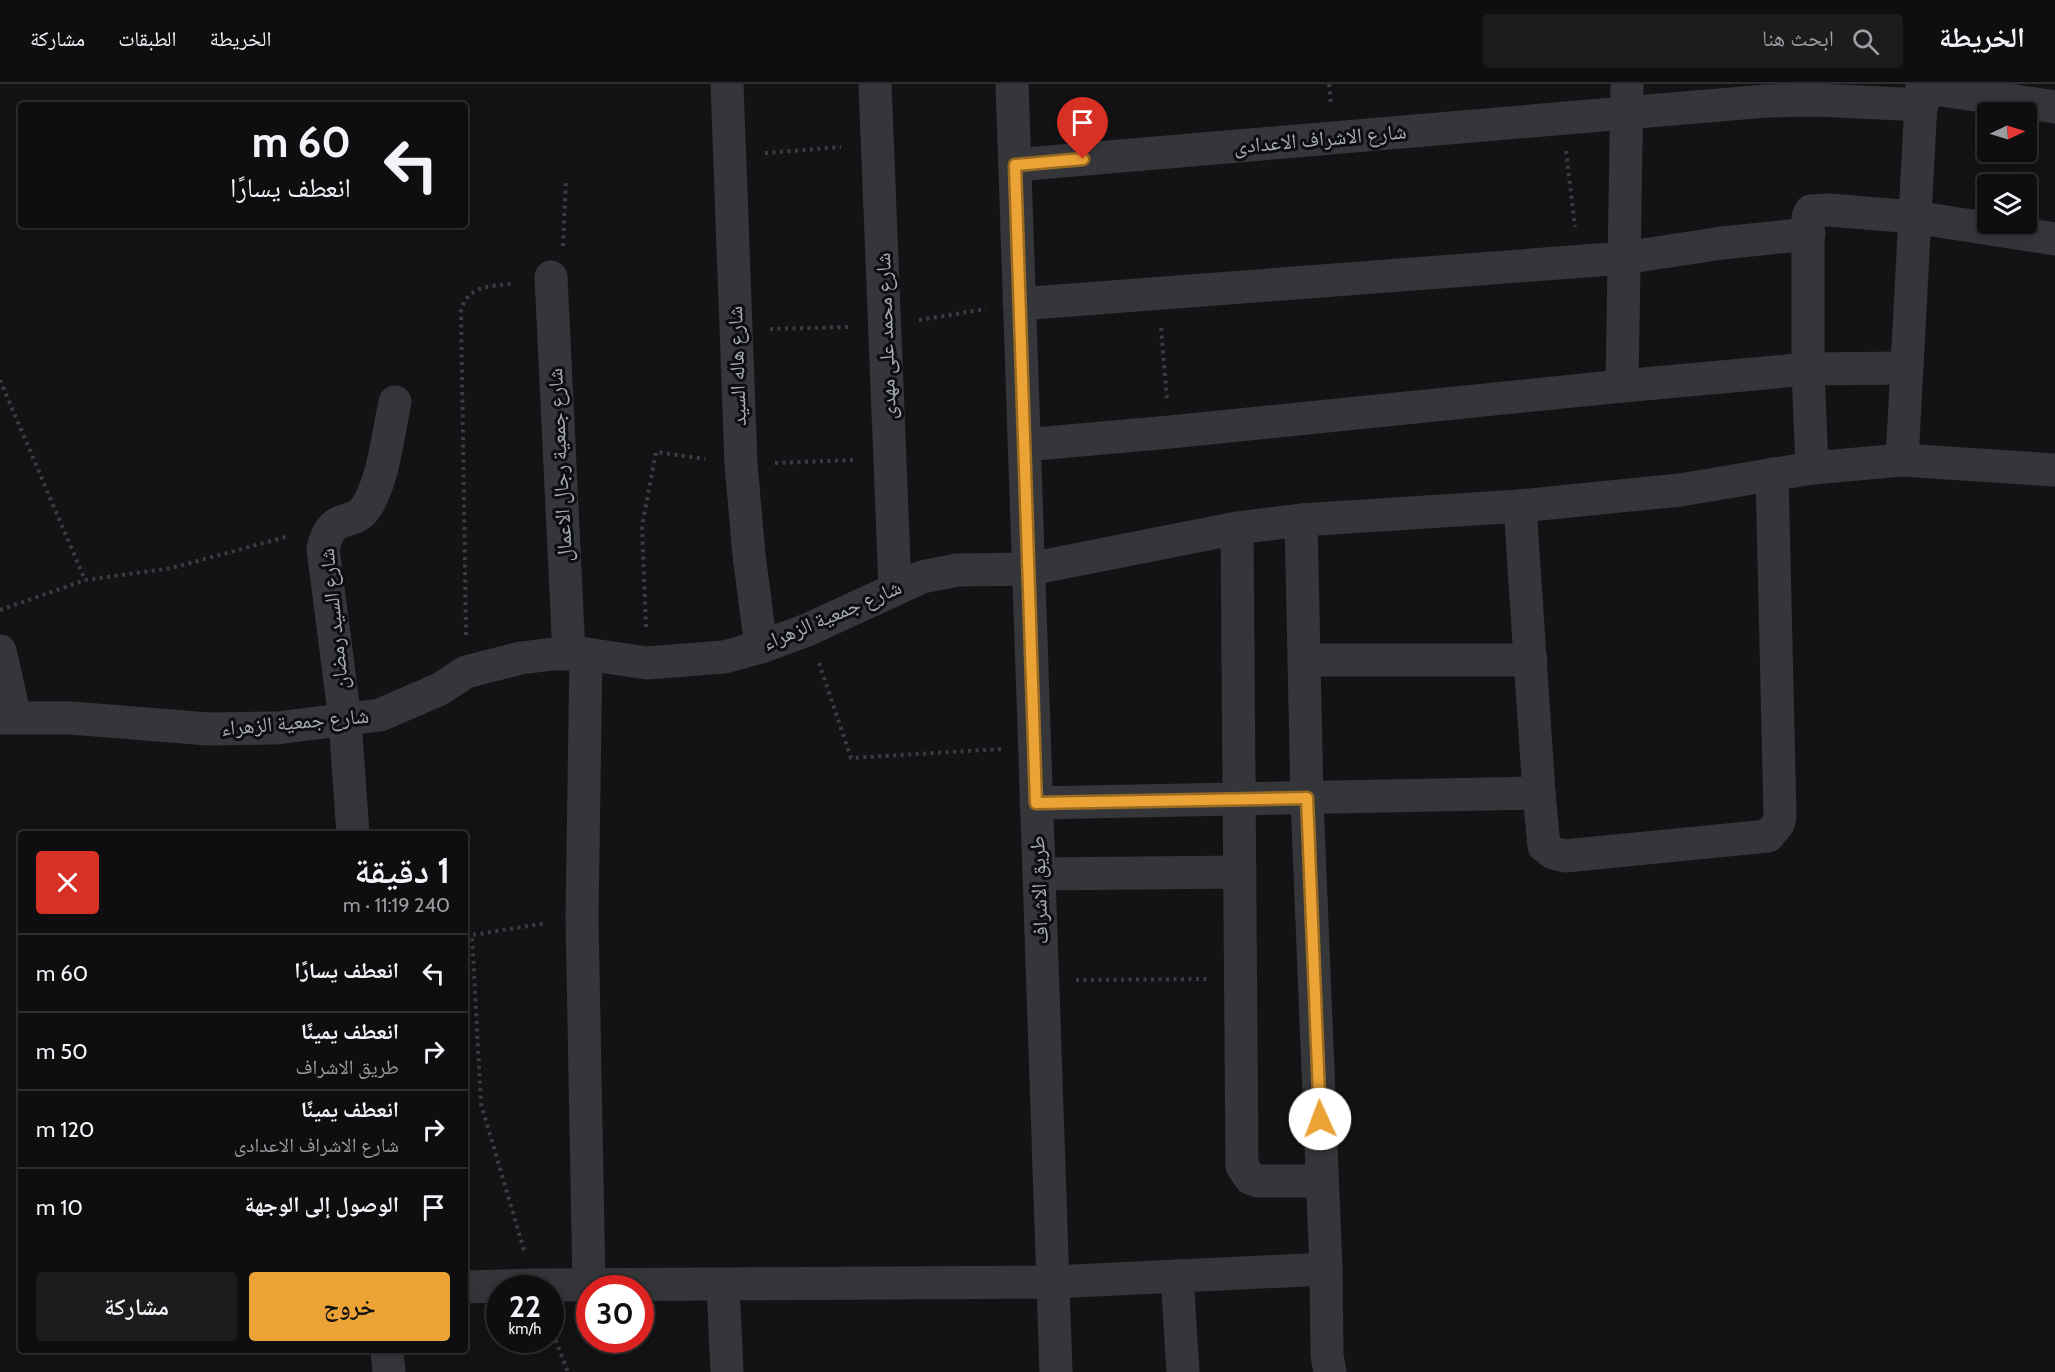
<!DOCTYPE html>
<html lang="ar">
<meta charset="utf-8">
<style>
body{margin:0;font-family:Cabin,"Noto Naskh Arabic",sans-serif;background:#1c1c1e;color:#f1f3f6;direction:rtl;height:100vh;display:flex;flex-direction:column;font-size:22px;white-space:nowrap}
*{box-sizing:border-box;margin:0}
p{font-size:20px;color:#9b9c9f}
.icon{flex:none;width:33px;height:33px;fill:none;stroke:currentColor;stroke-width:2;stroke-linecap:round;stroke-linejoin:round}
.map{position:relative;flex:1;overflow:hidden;direction:ltr}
.details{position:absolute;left:18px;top:747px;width:450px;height:522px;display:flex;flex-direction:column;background:#0e0e10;border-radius:6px;box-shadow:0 3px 15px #0003,0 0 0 2px #2e2e30;direction:rtl}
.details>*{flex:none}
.banner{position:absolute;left:18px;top:18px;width:450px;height:126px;border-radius:6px;box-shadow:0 3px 15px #0003,0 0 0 2px #2e2e30;direction:rtl;background:#0e0e10;color:#f1f3f6;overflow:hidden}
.needle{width:39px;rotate:86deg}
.fabs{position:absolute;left:1977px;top:18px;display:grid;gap:12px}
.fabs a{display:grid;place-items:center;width:60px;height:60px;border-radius:6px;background:#0e0e10;box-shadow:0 3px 15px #0003,0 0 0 2px #2e2e30;font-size:30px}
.speed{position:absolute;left:486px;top:1191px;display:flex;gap:12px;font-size:30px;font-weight:700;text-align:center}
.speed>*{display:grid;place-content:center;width:78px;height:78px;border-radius:50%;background:#0e0e10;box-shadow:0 3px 15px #0003,0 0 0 2px #2e2e30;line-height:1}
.speed small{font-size:15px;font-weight:400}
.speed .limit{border:9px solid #d22;background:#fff;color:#111}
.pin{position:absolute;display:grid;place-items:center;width:51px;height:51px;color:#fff;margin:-62px -26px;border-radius:50% 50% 50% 0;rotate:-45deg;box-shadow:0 0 6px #0007}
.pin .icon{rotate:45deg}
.me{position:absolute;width:66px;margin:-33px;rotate:358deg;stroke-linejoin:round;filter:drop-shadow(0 0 4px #0008)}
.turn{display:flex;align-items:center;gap:21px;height:126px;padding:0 18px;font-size:27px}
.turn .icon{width:78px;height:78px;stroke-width:2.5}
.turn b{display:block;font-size:42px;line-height:51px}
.round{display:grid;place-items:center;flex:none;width:63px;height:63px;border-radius:6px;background:#1c1c1e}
.summary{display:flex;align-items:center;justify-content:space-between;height:102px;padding:0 18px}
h1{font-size:36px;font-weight:600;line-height:45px}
.cta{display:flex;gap:12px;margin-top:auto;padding:12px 18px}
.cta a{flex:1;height:69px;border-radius:6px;background:#eca335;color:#111;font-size:24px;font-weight:600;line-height:69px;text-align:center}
.cta a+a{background:#1c1c1e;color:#f1f3f6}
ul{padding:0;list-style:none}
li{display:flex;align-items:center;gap:18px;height:78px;padding:0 18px;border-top:2px solid #2e2e30}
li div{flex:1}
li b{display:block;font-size:22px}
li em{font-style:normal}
header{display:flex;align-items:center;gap:36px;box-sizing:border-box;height:84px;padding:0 30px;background:#0e0e10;border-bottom:2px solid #2e2e30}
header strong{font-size:28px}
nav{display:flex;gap:33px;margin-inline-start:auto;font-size:21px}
.search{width:420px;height:54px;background:#1c1c1e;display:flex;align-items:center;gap:15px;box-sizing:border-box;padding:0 21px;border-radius:6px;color:#9b9c9f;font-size:22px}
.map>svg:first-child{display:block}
</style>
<header>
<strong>الخريطة</strong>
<div class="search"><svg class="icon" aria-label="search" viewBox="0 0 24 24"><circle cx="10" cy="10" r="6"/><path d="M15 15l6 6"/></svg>ابحث هنا</div>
<nav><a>الخريطة</a><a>الطبقات</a><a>مشاركة</a></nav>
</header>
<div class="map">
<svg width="2055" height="1288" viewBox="0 0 2055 1288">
<rect width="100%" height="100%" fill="#131315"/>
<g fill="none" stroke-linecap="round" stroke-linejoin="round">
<g stroke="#3a3d41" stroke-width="4" stroke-dasharray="3 4.5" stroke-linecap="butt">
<path d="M1329,0l2,20"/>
<path d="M1566,67l9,76"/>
<path d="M765,69l76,-6"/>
<path d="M563,162l3,-67"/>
<path d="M919,236l67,-11"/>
<path d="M1161,244l6,71"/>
<path d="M770,245l79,-2"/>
<path d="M0,296l85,200"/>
<path d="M775,379l79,-3"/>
<path d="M0,526l85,-30 87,-12 117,-32"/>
<path d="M646,543l-4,-101 14,-74 49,7"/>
<path d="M466,551l-5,-325c8,-26 31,-23 54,-27"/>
<path d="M819,579l32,95 150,-9"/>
<path d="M1076,896l131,-1"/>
<path d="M524,1166l-43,-146 -9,-169 75,-12"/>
<path d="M550,1242l18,46"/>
</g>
<g stroke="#34363a" stroke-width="33">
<path d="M727,0l14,380 8,91 12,92"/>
<path d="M875,0l20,504"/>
<path d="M1012,0l44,1288"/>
<path d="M1922,3l133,20"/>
<path d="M1015,81l751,-64 51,-1 105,5"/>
<path d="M551,193l18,377"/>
<path d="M1019,220l605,-46 98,-15 87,-9"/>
<path d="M1622,302l5,-302"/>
<path d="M1024,361l146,-13 452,-46 186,-17 98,-1"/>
<path d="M1902,376l20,-376"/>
<path d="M1812,384l-4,-99v-152l3,-6 18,-1 85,7 141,22"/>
<path d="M1520,422l19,287 5,53 9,7 12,3 203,-20 10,-12 2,-8 -8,-342"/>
<path d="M1301,436l6,278 19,471 1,86 3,17"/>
<path d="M1237,444l5,638 8,12 8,3h64"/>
<path d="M0,567l15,66"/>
<path d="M586,570l-4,263 7,368"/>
<path d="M1305,576h226"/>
<path d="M0,634h71l137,11 69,-1 103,-13 60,-26 26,-17 55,-14 32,-4h33l61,9 77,-6 37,-10 46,-17 115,-53 35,-7 73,-1 207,-41 64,-8 219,-14 160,-16 132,-22 90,-8 153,10"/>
<path d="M1036,719l503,-10"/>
<path d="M353,750l-8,-114 -22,-171c9,-41 29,-19 44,-43 17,-28 21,-72 28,-104"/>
<path d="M1039,790l201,-2"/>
<path d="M1177,1192l6,96"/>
<path d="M723,1201l4,87"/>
<path d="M465,1203l70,-2 518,-3 273,-13"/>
<path d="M387,1266l2,22"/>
</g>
</g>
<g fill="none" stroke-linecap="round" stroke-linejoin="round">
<defs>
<path id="route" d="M1083,75l-68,6 21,638 271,-5 13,321"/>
</defs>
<use href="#route" stroke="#996a22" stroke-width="15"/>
<use href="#route" stroke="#eca335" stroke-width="10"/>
</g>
<g text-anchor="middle" stroke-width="6" stroke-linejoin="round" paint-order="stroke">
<g font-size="21" fill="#a5abb5" stroke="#0e0e10">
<text transform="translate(1320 55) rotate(-5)" y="7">شارع الاشراف الاعدادى</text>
<text transform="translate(886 252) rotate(-92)" y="7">شارع محمد على مهدى</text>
<text transform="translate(737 282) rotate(-92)" y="7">شارع هاله السيد</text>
<text transform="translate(560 381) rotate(-93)" y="7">شارع جمعية رجال الاعمال</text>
<text transform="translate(832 531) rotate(-23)" y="7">شارع جمعية الزهراء</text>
<text transform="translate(334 535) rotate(-96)" y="7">شارع السيد رمضان</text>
<text transform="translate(295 638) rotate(-5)" y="7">شارع جمعية الزهراء</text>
<text transform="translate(1039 806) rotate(-92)" y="7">طريق الاشراف</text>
</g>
</g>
</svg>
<div class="fabs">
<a><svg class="needle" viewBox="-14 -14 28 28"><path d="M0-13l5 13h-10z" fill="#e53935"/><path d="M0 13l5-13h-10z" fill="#9b9c9f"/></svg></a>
<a><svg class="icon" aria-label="layers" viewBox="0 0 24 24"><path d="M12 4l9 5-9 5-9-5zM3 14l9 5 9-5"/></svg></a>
</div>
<div class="speed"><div>22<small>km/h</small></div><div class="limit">30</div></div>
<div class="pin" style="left:1083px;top:75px;background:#d93025"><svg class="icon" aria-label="arrive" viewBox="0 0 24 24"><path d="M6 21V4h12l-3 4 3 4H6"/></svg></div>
<svg class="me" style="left:1320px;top:1035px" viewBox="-20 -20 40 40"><circle r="19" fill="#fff"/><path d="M0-13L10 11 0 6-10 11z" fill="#eca335"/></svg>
<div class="banner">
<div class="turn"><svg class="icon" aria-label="left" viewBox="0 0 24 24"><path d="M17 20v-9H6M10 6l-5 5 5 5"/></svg><div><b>60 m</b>انعطف يسارًا</div></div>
</div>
<section class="details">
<div class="summary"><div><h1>1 دقيقة</h1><p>240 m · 11:19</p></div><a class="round" style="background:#d93025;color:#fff"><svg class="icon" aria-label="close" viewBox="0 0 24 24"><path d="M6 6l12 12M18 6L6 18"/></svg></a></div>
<ul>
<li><svg class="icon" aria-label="left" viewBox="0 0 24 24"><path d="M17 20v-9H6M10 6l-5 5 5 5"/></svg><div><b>انعطف يسارًا</b></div><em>60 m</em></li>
<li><svg class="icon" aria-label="right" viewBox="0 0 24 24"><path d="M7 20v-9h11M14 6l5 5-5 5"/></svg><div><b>انعطف يمينًا</b><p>طريق الاشراف</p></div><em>50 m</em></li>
<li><svg class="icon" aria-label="right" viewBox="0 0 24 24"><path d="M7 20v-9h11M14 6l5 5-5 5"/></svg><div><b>انعطف يمينًا</b><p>شارع الاشراف الاعدادى</p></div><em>120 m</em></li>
<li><svg class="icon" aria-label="arrive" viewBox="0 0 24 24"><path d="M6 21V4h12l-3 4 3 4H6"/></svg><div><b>الوصول إلى الوجهة</b></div><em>10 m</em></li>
</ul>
<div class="cta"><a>خروج</a><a>مشاركة</a></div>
</section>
</div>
